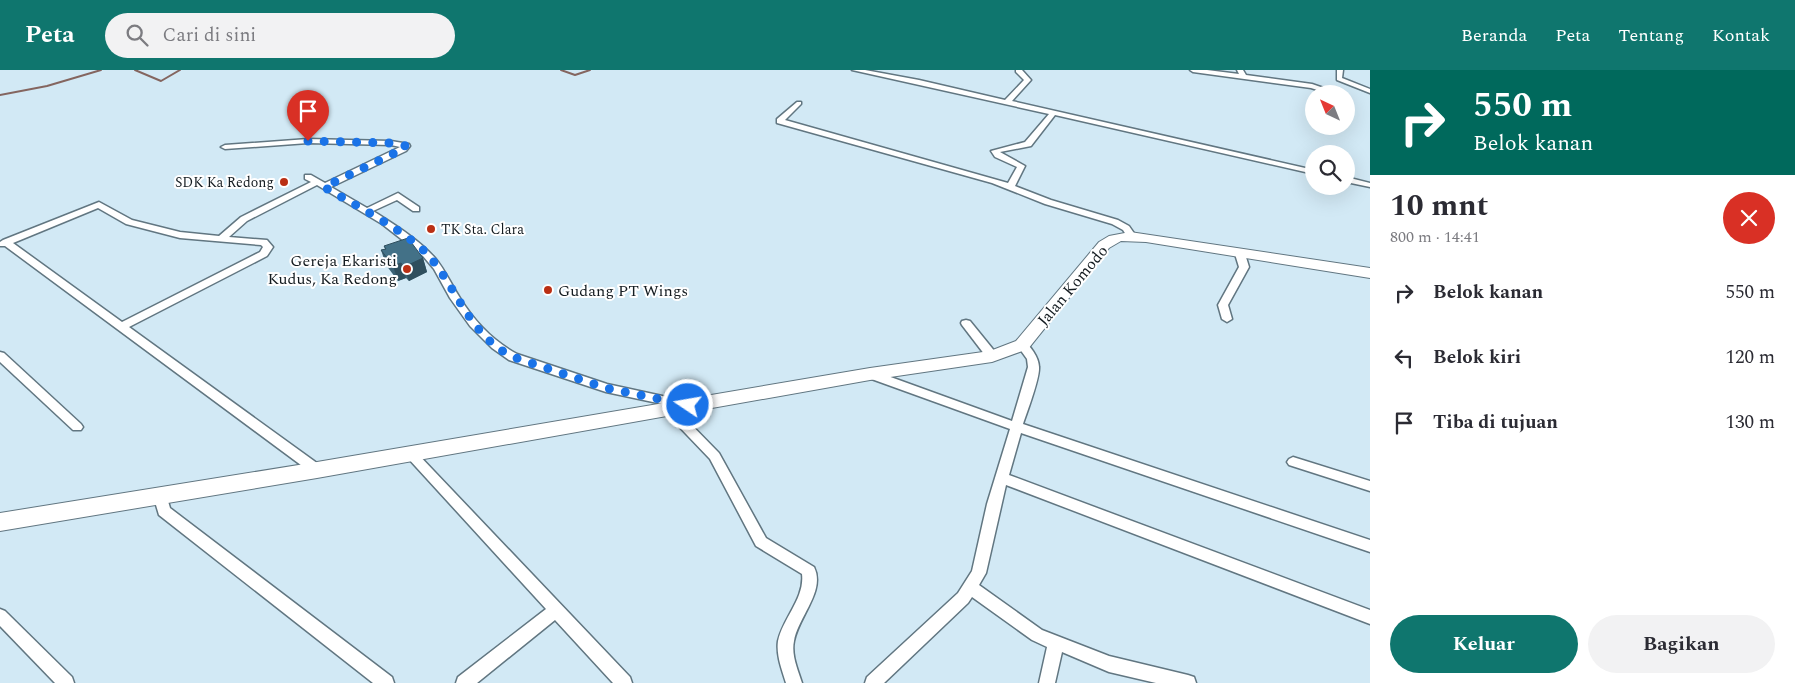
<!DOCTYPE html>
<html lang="id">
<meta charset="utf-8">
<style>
body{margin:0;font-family:Spectral,serif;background:#f2f2f3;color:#2b2b33;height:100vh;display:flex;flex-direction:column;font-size:19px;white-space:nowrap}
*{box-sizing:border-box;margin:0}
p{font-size:16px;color:#7c7c81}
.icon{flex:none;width:28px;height:28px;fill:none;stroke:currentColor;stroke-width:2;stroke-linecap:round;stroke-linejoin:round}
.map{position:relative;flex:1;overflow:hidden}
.side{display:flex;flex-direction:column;background:#fff;width:425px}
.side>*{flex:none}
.top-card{background:#00695c;color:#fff;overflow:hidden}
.needle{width:32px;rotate:317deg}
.fabs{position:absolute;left:1305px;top:15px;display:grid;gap:10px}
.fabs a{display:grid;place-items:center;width:50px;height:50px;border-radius:50%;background:#fff;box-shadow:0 5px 20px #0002;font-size:25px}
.pin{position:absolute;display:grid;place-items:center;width:42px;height:42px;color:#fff;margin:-51px -21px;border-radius:50% 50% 50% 0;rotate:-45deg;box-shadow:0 0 5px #0007}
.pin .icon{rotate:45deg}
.me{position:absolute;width:55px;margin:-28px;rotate:282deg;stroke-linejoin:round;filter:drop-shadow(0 0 4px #0008)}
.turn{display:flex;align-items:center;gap:18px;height:105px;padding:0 20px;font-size:22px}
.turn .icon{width:65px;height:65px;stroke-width:2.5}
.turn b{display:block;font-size:35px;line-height:42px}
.round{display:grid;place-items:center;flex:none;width:52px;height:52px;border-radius:26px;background:#f2f2f3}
.head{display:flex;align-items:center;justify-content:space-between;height:85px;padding:0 20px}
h1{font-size:30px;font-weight:700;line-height:38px}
.action{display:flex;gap:10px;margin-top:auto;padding:10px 20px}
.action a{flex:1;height:58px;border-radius:30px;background:#0f766e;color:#fff;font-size:20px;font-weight:700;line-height:58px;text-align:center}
.action a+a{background:#f2f2f3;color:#2b2b33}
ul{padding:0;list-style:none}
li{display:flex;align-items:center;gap:15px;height:65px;padding:0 20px}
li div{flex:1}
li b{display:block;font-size:19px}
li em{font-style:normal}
header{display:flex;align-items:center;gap:30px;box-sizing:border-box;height:70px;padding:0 25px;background:#0f766e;color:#fff}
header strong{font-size:24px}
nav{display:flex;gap:28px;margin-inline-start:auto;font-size:18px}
.search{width:350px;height:45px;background:#f2f2f3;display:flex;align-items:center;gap:12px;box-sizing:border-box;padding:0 18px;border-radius:28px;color:#7c7c81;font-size:19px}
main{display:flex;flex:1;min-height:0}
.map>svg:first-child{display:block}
</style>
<header>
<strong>Peta</strong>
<div class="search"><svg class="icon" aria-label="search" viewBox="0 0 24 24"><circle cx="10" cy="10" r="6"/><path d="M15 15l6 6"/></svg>Cari di sini</div>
<nav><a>Beranda</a><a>Peta</a><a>Tentang</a><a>Kontak</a></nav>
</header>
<main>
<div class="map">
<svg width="1370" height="613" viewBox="0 0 1370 613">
<rect width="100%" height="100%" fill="#d2e9f5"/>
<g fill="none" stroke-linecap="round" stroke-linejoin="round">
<g stroke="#84655f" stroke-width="2">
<path d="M135,0l26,11 19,-11"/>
<path d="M561,0l14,5 15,-5"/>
<path d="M0,25l47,-9 54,-16"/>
</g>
<defs>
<g id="minor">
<path d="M852,0h13l54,10 86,20 19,-20 -8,-8v-2h6l9,10 -19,21 302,69v4l-259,-59 -24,31 -31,6 25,14 -10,20 36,14 67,20 11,6 7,10 -5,3 -3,-1 -5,-8 -11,-6 -67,-20 -53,-21 -215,-60v-4l20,-17h4v2l-16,16 223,63 9,-16 -22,-10 -4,-6 34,-9 24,-28z"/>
<path d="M1190,0h17l32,4 -2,-4h6l3,5 66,9 29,10h-11l-19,-6 -118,-16z"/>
<path d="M1337,0h6l-1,8 28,11v4l-33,-13z"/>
<path d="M308,69l83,2 18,3 1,2 -4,5 -75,36 36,21 31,-15 21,14v4h-6l-16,-11 -24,11c22,14 45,28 62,47 10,12 16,26 25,40 14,23 33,43 57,56l90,30 83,18 2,3 -2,3 -4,1 -12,-2 45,46 47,85 48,29c12,24 -16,50 -20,74 -3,14 4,29 8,42h-16c-4,-13 -10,-28 -8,-42 5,-23 27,-43 24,-67l-46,-28 -46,-87 -45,-47 -2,-3 4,-4 -61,-13 -97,-32 -17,-12 -22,-22 -20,-28 -16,-29 -11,-13 -41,-32 -65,-39 -70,36 -18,16 38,3 6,7 -6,9 -138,71 192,139 2,4 -2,4 -4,1 -4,-1 -308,-228h-5v-4l3,-2 96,-38 33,18 48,12 39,4 22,-19 70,-35 -6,-3v-4h6l14,8 75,-36 -9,-2 -83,-2 -83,6 -4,-2 4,-2zM98,138l28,16 54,14 81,7 2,2 -3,5 -138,70 -109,-79z"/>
<path d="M1346,107l24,6v4l-24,-5z"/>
<path d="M1240,181l5,3 4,13 -21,38 4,14 -5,3 -5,-3 -4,-14 21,-38 -4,-13z"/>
<path d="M966,250l4,1 26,32 1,3 -1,3h-8l-26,-34 -1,-2 1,-2z"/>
<path d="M1022,271c8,3 17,17 17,26 1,11 -12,45 -16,57l347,116v12l-349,-119 -12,42 361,135v14l-364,-139 -20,88 -7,12 63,45 67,26 79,19 6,2 2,6h-40l-47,-11 -47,-20 -7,31h-16l8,-36 -15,-7 -60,-43 -4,6 -84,80h-19l2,-6 91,-84 14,-22 15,-67 23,-75 -144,-52 -2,-3 6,-4 4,1 138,50 16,-54 -1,-8 -10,-14z"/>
<path d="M0,282l4,1 77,71 2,3 -2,3h-8l-73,-68z"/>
<path d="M410,378l4,2 216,227 2,6h-19l-58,-63 -78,63h-21l2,-6 88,-68 -140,-153 -2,-3 2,-3z"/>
<path d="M1293,387l77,24v10l-81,-26 -2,-3 2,-3z"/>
<path d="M160,420l5,1 5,17 222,169 2,6h-21l-214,-168 -6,-20 2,-4z"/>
<path d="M0,539l5,2 67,66 2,6h-19l-55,-57z"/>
</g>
<path id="highway" d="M1130,162l240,36v10l-224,-36 -25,-1 -12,7 -81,101 -36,13 -122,18 -553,98 -317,53v-18l317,-51 553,-94 120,-17 26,-10 83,-99 10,-6z"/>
</defs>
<use href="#minor" stroke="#617681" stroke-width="3"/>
<use href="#highway" stroke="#617681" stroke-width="2"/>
<use href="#minor" fill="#fff" fill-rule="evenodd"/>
<use href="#highway" fill="#fff" fill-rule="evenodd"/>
</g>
<path fill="#3a6174" d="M384,176l39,12 4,14 -18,9 -3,-3 -8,3 -12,-16 -5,-15 4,-1z"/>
<g fill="#2f4f5e">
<path d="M423,188l4,14 -18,9 -5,-14z"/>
<path d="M401,193l5,15 -8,3 -5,-15z"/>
</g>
<path fill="#437187" stroke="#2f4f5e" d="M408,168l15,20 -19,9 -3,-4 -8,3 -12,-16 5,-1 -2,-3z"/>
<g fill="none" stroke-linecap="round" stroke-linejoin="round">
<path stroke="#1a73e8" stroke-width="9" stroke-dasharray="0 16.2" d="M308,71l83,2 15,3 -3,3 -79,38c29,17 84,45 105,69 29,34 41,80 84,101l93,31 82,17"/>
</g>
<g fill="#ba2f14" stroke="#fff" stroke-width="2">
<circle cx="284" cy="112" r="5"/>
<circle cx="431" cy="159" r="5"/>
<circle cx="407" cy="199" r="5"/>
<circle cx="548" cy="220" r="5"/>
</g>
<g text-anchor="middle" stroke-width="4" stroke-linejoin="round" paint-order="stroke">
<g font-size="14" fill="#141c21" stroke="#fff" text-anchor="end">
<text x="274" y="117">SDK Ka Redong</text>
<text x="441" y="164" text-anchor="start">TK Sta. Clara</text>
</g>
<g font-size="16" fill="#141c21" stroke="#fff" text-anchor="end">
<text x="397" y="196">Gereja Ekaristi<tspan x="397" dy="18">Kudus, Ka Redong</tspan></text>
<text x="558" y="226" text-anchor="start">Gudang PT Wings</text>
</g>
<g font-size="16" fill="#141c21" stroke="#fff">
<text transform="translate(1072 215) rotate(-50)" y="6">Jalan Komodo</text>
</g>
</g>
</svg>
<div class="fabs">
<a><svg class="needle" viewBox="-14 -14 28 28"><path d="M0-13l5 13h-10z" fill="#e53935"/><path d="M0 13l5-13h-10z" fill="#7c7c81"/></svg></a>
<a><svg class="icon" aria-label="search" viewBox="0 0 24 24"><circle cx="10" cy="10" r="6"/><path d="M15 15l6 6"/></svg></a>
</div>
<div class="pin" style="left:308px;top:71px;background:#d93025"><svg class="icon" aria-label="arrive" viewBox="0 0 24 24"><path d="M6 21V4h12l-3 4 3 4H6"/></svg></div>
<svg class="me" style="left:688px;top:335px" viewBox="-20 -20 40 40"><circle r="17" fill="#1a73e8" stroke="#fff" stroke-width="3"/><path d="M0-11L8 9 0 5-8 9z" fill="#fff"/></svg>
</div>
<section class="side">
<div class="top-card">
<div class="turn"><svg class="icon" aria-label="right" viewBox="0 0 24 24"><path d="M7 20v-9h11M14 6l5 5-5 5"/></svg><div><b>550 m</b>Belok kanan</div></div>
</div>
<div class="head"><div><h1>10 mnt</h1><p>800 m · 14:41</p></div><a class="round" style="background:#d93025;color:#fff"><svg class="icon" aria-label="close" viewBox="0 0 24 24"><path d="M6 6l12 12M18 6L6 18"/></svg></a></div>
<ul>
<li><svg class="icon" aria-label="right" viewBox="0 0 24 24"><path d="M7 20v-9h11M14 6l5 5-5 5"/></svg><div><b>Belok kanan</b></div><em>550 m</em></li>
<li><svg class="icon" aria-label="left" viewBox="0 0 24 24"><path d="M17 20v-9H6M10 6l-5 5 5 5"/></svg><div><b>Belok kiri</b></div><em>120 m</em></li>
<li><svg class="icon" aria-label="arrive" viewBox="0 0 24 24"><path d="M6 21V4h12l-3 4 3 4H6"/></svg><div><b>Tiba di tujuan</b></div><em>130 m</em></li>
</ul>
<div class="action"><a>Keluar</a><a>Bagikan</a></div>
</section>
</main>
